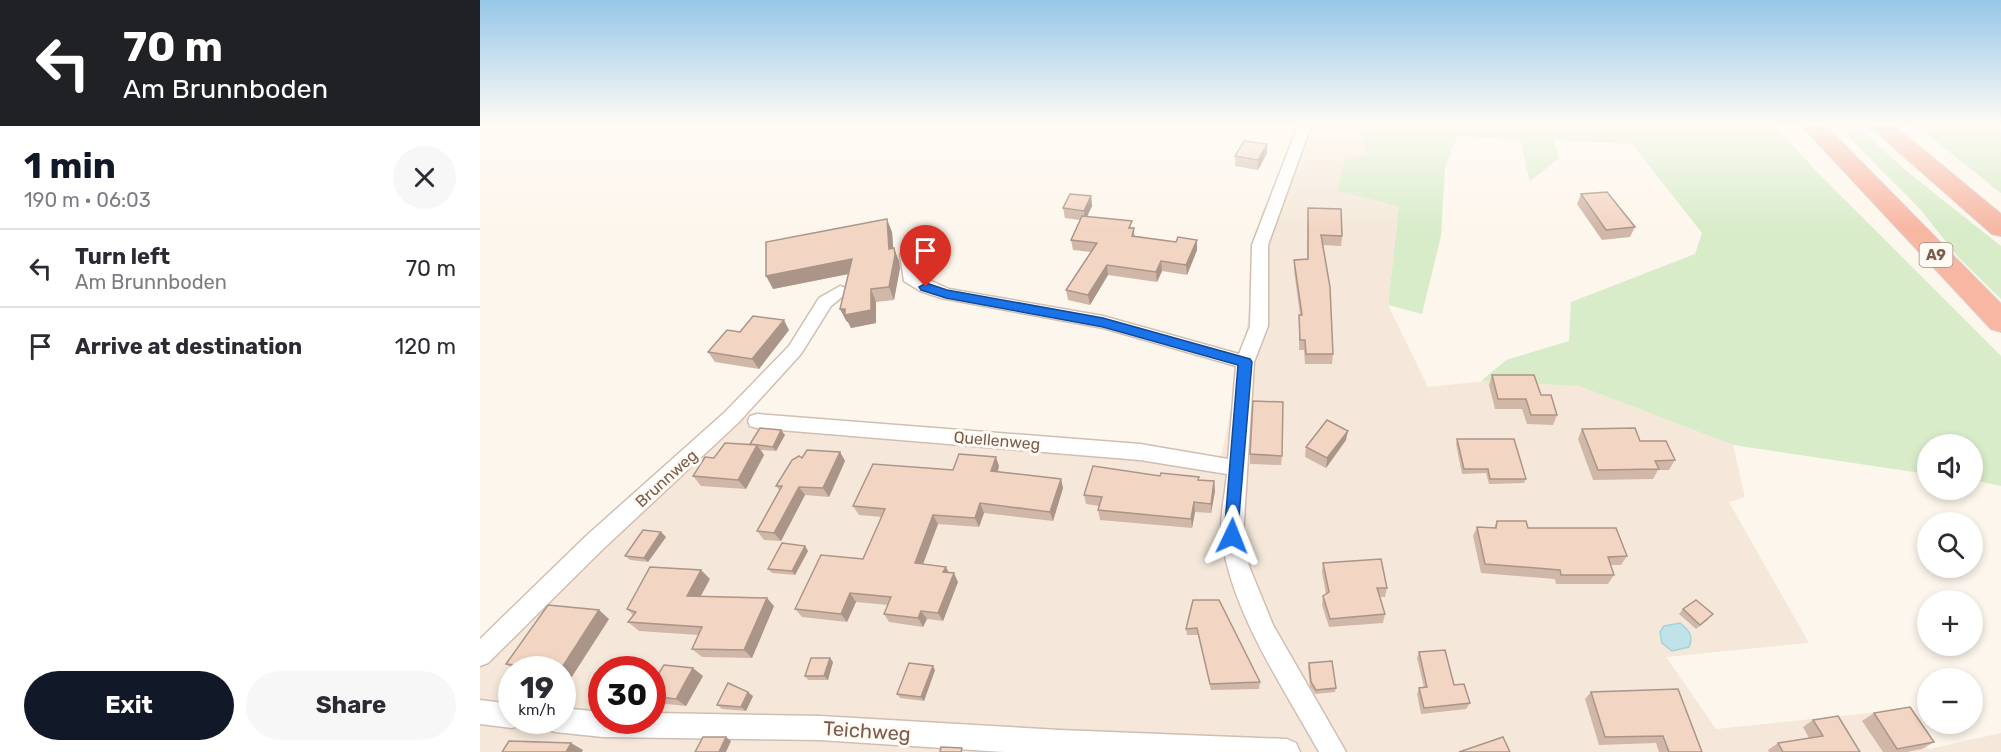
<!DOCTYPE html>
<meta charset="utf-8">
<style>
body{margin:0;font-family:Rubik,sans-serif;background:#f7f7f7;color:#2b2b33;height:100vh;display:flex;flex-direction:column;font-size:22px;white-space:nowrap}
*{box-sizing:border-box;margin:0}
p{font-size:20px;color:#7c7c81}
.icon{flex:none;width:33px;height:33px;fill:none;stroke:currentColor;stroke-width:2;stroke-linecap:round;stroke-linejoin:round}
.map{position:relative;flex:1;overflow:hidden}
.side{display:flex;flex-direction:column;background:#fff;width:480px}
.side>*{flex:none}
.guide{background:#202124;color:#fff;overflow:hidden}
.tools{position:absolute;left:1437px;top:434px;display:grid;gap:12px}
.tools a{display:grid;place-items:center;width:66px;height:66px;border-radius:50%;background:#fff;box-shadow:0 3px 9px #0003;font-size:30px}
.speed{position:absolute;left:18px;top:656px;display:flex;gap:12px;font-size:30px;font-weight:700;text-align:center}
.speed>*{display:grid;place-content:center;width:78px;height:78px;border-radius:50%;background:#fff;box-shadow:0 3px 9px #0003;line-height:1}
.speed small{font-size:15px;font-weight:400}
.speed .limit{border:9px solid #d22;background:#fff;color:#111}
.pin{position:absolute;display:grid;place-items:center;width:51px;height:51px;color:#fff;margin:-62px -26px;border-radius:50% 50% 50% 0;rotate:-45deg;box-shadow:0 0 6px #0007}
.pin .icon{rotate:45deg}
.me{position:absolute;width:66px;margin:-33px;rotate:2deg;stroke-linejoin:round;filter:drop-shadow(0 0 4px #0008)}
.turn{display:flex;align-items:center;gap:21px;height:126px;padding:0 24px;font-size:27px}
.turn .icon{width:78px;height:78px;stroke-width:2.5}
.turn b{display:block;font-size:42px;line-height:51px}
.round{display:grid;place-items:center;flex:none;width:63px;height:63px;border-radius:32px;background:#f7f7f7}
.overview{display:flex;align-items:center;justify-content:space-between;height:102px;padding:0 24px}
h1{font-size:36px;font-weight:700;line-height:45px;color:#111827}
.cta{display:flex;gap:12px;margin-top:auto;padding:12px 24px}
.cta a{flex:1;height:69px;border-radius:36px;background:#111827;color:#fff;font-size:24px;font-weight:700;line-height:69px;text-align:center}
.cta a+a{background:#f7f7f7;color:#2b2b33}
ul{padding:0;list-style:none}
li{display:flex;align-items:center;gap:18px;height:78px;padding:0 24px;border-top:2px solid #e1e1e2}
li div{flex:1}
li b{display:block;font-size:22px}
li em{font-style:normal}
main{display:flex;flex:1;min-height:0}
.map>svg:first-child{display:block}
</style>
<main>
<section class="side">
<div class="guide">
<div class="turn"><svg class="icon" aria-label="left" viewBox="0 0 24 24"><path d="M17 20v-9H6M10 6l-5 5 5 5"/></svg><div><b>70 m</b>Am Brunnboden</div></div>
</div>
<div class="overview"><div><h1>1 min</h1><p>190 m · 06:03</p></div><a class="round"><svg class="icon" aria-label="close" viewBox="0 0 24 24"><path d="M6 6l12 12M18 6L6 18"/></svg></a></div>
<ul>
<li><svg class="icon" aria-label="left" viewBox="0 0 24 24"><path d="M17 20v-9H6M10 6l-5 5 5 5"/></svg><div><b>Turn left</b><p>Am Brunnboden</p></div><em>70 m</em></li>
<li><svg class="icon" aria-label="arrive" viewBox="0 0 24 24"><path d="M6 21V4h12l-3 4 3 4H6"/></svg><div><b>Arrive at destination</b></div><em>120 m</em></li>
</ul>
<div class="cta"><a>Exit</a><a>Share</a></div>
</section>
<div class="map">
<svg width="1521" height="752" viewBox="0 0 1521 752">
<rect width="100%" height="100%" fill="#fdf6ec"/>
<path fill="#f5e8da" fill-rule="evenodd" d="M804,123h29v5l51,6 3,20 32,52 -11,99 40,82 57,-6 94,5 154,59 12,52 -16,5 80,141 -143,14 50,72 182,-19 31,39 72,-16v19h-1521v-109l261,-227 480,42 24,-117 17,-130 50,-83zM32,669h50v51h-50zM122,669h50v51h-50z"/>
<g fill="#d8ecc9">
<path d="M833,123h459l46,50 183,183v130l-28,-6 -1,-36h-44l-1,30 -194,-29 -154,-59 -98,-5 25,-21 63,-19 2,-39 124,-48 7,-21 -70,-89 -78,-4 5,18 -29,23 -10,-41 -63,-4 -12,32 -4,68 -19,78 -34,-9 11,-99 -62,-15 7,-30 23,-7 -3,-19 -52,-7z"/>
<path d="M1355,123h19l51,47 96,76v53l-42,-41 -39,-49z"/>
<path d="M1433,123h88v6h-4l4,3v61z"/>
</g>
<path fill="#bfe3e8" stroke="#a5d3da" stroke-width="1.5" d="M1200,623c9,7 14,13 9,24l-17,4 -10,-8 -2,-11 4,-6z"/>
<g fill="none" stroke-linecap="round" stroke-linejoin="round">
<defs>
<g id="minor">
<path d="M819,123h13l-44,122v81l-14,36 -11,174 6,30 24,59 73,127h-27c-36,-65 -87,-139 -97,-213 -3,-20 3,-44 5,-65l-87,-14 -383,-32 -7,-2 -2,-5 2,-5 7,-2 383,30 88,15 8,-93 -133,-38 -162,-30 -21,-7 -16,-10 -4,-26 2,-4h12l4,24 31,14 154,27 136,38 11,-28 2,-81z"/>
<path d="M360,286l6,2 2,4 -17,14 -30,48 -62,68 -137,128 -114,113 -8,3v-27l106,-103 139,-124 64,-66 30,-48z"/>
<path d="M0,700l32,4v16h11l-2,5 -9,3 -32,-4z"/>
<path d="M82,708l40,4v8h50v-7l168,3 240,14 227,9 9,4 4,9h-296l-184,-12 -217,-3 -48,-5 -9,-3 -3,-9h19z"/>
</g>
<g id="motorway">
<path d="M1319,123h24l178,181v28l-10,-3z"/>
<path d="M1386,123h25l110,91v22l-9,-2z"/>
</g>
</defs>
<use href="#minor" stroke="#d1beb0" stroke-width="3"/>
<use href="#motorway" stroke="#dad1cd" stroke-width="2"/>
<use href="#minor" fill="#fff" fill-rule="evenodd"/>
<use href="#motorway" fill="#f7b7a3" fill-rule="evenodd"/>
</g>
<g fill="#d1b7a8">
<path d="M787,144v9l-9,17 -23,-4v-10z"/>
<path d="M1101,194l54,33 -5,10 -28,3 -25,-36z"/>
<path d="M611,196l1,10 -5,10 46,12 2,8 41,6 21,-2v10l-10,25 -25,-4 -5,11 -49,-7 -18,30 -22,-5 -2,-10 25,-38 -18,-2 -2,-10 9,-20 -15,-2 -2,-10z"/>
<path d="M828,208l34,28 -1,10 -19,-1 11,109 -1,10h-27l-1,-14h-5v-25l1,-10 -6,-45v-10l13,-1z"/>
<path d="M412,232l1,16 6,13 1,7 -6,32 -18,2v21l-25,5 -3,-6h-1l-7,-13 9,-35 -76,15z"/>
<path d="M309,330l-30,39 -44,-7 -7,-10 32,-20z"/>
<path d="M1012,375l49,20 16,20 -4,10 -26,-1 -5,-15h-27l-6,-24z"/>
<path d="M1102,429l58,12 35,19 -6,10h-11l-5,9 -60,1 -15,-41z"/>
<path d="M305,435l-9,16 -15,-1 3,5 -18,34 -45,-3 -8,-10 21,-18 36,-14z"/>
<path d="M977,439l69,40 -2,4 -35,1 -3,-11 -24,1 -6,-30z"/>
<path d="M866,440l-20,28 -21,-11 1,-10z"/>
<path d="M360,452l5,9 -16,36 -24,-2 -24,46 -17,-1 -7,-9 23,-40 -4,-5 26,-28z"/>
<path d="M770,454l32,2 -1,9 -31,-1z"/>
<path d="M519,466l-1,6 63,7 2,9 -10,33 -69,-8 -5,14 -41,-3 -15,40 26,9 9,9 -15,39 -16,-2 -4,8 -34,-5 -5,-8 4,-9 -32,-3 -9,20 -45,-5 -7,-8 68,-50 19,-42 -23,-2 -6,-9 100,-36z"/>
<path d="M680,476l39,1v3l15,1 1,10 -4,22 -16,-1 -3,16 -92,-8 -2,-10 1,-4 -13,-2 -2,-9z"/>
<path d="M1017,521l31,7 99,28 -6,9h-10l3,10 -6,9h-52l-1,-5 -74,-6 -8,-37 4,-9 17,1z"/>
<path d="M186,537l-18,25 -18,-2 -5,-4z"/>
<path d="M325,546l3,5 -13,24 -23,-2 -4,-4z"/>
<path d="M843,563l64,25 -2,9h-5l5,17 -2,9 -54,4 -7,-22 1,-9 3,-2 -4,-22z"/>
<path d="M230,579l-10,18 74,9 -22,52 -50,-1 -10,-8 7,-14 -60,-4 -11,-9 5,-7 -6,-6z"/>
<path d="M713,600l67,82 -1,7 -48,1 -13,-55h-11l-1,-6z"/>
<path d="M1203,609l26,10 -13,10 -17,-15z"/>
<path d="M129,619l-38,59 -9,-1v-8h-49l-7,-5z"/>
<path d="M939,652l35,33 16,18 -4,6 -45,5 -4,-20 2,-6 5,-1 -7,-29z"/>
<path d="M353,662l-5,18h-20l-3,-4z"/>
<path d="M829,663l27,25 -1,4 -20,2 -5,-8 -2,-19z"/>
<path d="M455,670l-11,31 -24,-3 -3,-4z"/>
<path d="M223,676l-17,30 -30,-3 -4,-2v-17z"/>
<path d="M1111,692l111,60h-43l-3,-9 -57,2 -14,-46z"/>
<path d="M273,696l-7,15 -24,-2 -5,-4z"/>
<path d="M1394,713l60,29 -12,7 -15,3h-24l-21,-31z"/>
<path d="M1333,720l47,32h-91l-1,-2 10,-7 31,-5 -6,-11z"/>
</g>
<g fill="#aa9588">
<path d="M787,144v9l-9,17v-10z"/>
<path d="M611,196l1,10 -7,15 -1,-10z"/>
<path d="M407,219l5,13 2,28v-12l5,13 1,7 -6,32 -5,-13v-38z"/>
<path d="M717,240v10l-10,25 -1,-10z"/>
<path d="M372,259l6,13 -85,17 -7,-13z"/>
<path d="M681,261l1,10 -5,11 -1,-10z"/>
<path d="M627,265l1,10 -18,30 -2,-10z"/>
<path d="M391,289l5,13v21l-25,5 -3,-6h-1l-7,-13h5z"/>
<path d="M304,320l5,10 -30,39 -7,-10z"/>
<path d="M301,430l4,5 -9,16 -3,-4z"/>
<path d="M868,431l-2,9 -20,28 1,-10z"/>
<path d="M277,445l7,10 -18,34 -8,-9z"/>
<path d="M360,452l5,9 -16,36 -6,-9z"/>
<path d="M516,457l3,9 -4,14 -4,-9z"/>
<path d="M581,479l2,9 -10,33 -3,-9z"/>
<path d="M734,481l1,10 -4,22v-9z"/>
<path d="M319,487l6,8 -24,46 -7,-8z"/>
<path d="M714,502l1,10 -3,16 -1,-9z"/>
<path d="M500,503l4,10 -5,14 -4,-9z"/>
<path d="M453,515l5,9 -18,48 -5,-9z"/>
<path d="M181,532l5,5 -18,25 -4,-4z"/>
<path d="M325,546l3,5 -13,24 -3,-4z"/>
<path d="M466,567l4,8 -7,-3z"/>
<path d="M221,570l9,9 -14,26 -9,-9z"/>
<path d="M474,573l4,9 -15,39 -5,-8z"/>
<path d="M370,593l6,9 -9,20 -6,-8z"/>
<path d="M287,598l7,8 -22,52 -8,-8z"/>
<path d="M119,610l10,9 -38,59 -9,-6v-3h-1z"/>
<path d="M441,611l6,8 -4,8 -5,-9z"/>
<path d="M350,658l3,4 -5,18 -4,-4z"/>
<path d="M453,666l2,4 -11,31 -3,-4z"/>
<path d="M213,668l10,8 -17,30 -10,-7z"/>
<path d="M268,692l5,4 -7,15 -5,-4z"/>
<path d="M246,737l5,4 -5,11h-7z"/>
<path d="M91,743l12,7 -1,2h-16z"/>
</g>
<g fill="#f3d5c3" stroke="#aa9588" stroke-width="1.5">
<path d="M764,141l23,3 -9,16 -23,-4z"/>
<path d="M1127,192l28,35 -29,3 -25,-36z"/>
<path d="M590,194l21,2 -7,15 -21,-3z"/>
<path d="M828,208l33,1 1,27 -21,-1 9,52 3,67h-27l-1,-14h-5l-1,-25h3l-8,-55 14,-1z"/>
<path d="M602,216l50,5 -3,7h5l-2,8 44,6 2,-5 19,3 -11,25 -25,-4 -5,11 -49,-7 -19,30 -22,-5 31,-47 -26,-3z"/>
<path d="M407,219l2,30 5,-1 1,7 -6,32 -18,2v21l-26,5v-6h-5l12,-50 -86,17v-34z"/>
<path d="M273,316l31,4 -32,39 -44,-7 19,-22 13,2z"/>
<path d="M1012,375h42l7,20h10l6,20h-26l-5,-16h-28z"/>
<path d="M773,401l30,1 -1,54 -32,-2z"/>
<path d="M847,420l21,11 -21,27 -21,-11z"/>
<path d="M280,428l21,2 -8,17 -23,-3z"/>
<path d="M1155,428l5,13h26l9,19 -20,1 4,8 -61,1 -16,-41z"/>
<path d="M977,439h57l12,40h-36l-2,-10h-24z"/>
<path d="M245,443l32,2 -19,35 -45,-4 12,-19 9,1z"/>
<path d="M327,450l33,2 -17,36 -24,-1 -25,46 -17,-2 25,-45h-6l16,-26 7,-4 3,2z"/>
<path d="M479,454l37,3 -5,14 70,8 -11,33 -70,-9 -5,15 -42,-3 -18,48 31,4 -3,5 11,1 -16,40 -17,-2 -3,7 -34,-4 7,-17 -41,-4 -9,21 -46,-5 26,-54 42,4 22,-50 -32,-3 20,-42 80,6z"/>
<path d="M613,466l67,10 1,-3 38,4 -1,3 16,1 -3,23 -17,-2 -3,17 -93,-9 4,-13 -18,-2z"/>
<path d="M1017,521h29l2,7h88l11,28 -19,1 6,18h-53l-1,-5 -75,-6 -8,-37 19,1z"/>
<path d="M163,530l18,2 -17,26 -19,-2z"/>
<path d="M302,543l23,3 -13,25 -24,-2z"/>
<path d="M901,559l6,29h-10l8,26 -55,5 -7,-23 6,-4 -6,-29z"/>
<path d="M170,567l51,3 -14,26 80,2 -23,52 -52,-1 10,-22 -74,-5 8,-10 -9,-3z"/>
<path d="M713,600h26l41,82 -50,2 -13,-56 -11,1z"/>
<path d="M1216,600l17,14 -13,11 -17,-16z"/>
<path d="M68,605l51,5 -38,59h-13l-42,-5z"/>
<path d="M965,650l9,35 10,-1 6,19 -46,5 -5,-20 8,-1 -8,-35z"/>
<path d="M331,658h19l-6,18h-19z"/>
<path d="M852,661l4,27 -20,2 -5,-8 -2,-19z"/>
<path d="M429,663l24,3 -12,31 -24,-3z"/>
<path d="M184,665l29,3 -17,31 -24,-3v-12z"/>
<path d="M248,683l20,9 -7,15 -24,-2z"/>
<path d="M1198,689l24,63h-33l-6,-16 -58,1 -14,-45z"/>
<path d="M1430,707l24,35 -37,7 -23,-36z"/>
<path d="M1358,716l22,36h-77l-5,-9 45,-7 -10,-16z"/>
<path d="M223,737h23l-7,15h-24z"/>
<path d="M1023,737l7,15h-51z"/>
<path d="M29,741l62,2 -5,9h-64z"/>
<path d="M461,747l21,1 -1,4h-21z"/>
</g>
<linearGradient id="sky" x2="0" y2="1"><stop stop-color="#97c7e8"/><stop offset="0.54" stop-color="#fefbf6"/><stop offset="1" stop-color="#fefbf6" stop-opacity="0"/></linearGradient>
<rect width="1521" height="229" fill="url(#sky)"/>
<path fill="#1a73e8" stroke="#114b97" stroke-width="1.5" d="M446,283l21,7 156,28 147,41 2,3 -15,178h-11l-2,-4 14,-171 -135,-38 -157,-29 -25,-8 -2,-3z"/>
<g text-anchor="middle" stroke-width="6" stroke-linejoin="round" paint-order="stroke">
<rect fill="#fffaf3" stroke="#a28b7f" stroke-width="1.5" x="1439.5" y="243" width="33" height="24" rx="4.5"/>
<g font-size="15" font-weight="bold" fill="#7a5c4d">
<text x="1456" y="260">A9</text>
</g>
<g font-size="16" fill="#7a5c4d" stroke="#fffaf3">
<text transform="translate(517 440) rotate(5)" y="6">Quellenweg</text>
<text transform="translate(186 478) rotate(-42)" y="6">Brunnweg</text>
</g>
<g font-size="20" fill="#7a5c4d" stroke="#fffaf3">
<text transform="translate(387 731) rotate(4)" y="7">Teichweg</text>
</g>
</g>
</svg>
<div class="tools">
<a><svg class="icon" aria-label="sound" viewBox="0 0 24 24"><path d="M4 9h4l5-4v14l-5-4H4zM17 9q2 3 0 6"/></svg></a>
<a><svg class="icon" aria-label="search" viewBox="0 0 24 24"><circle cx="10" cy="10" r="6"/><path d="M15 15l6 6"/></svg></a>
<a>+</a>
<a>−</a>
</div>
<div class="speed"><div>19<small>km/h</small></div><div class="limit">30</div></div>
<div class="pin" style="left:446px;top:287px;background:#d93025"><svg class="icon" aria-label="arrive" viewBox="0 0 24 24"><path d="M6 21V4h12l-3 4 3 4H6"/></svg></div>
<svg class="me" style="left:752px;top:536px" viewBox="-20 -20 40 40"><path d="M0-17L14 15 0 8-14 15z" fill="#1a73e8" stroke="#fff" stroke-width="4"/></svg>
</div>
</main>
